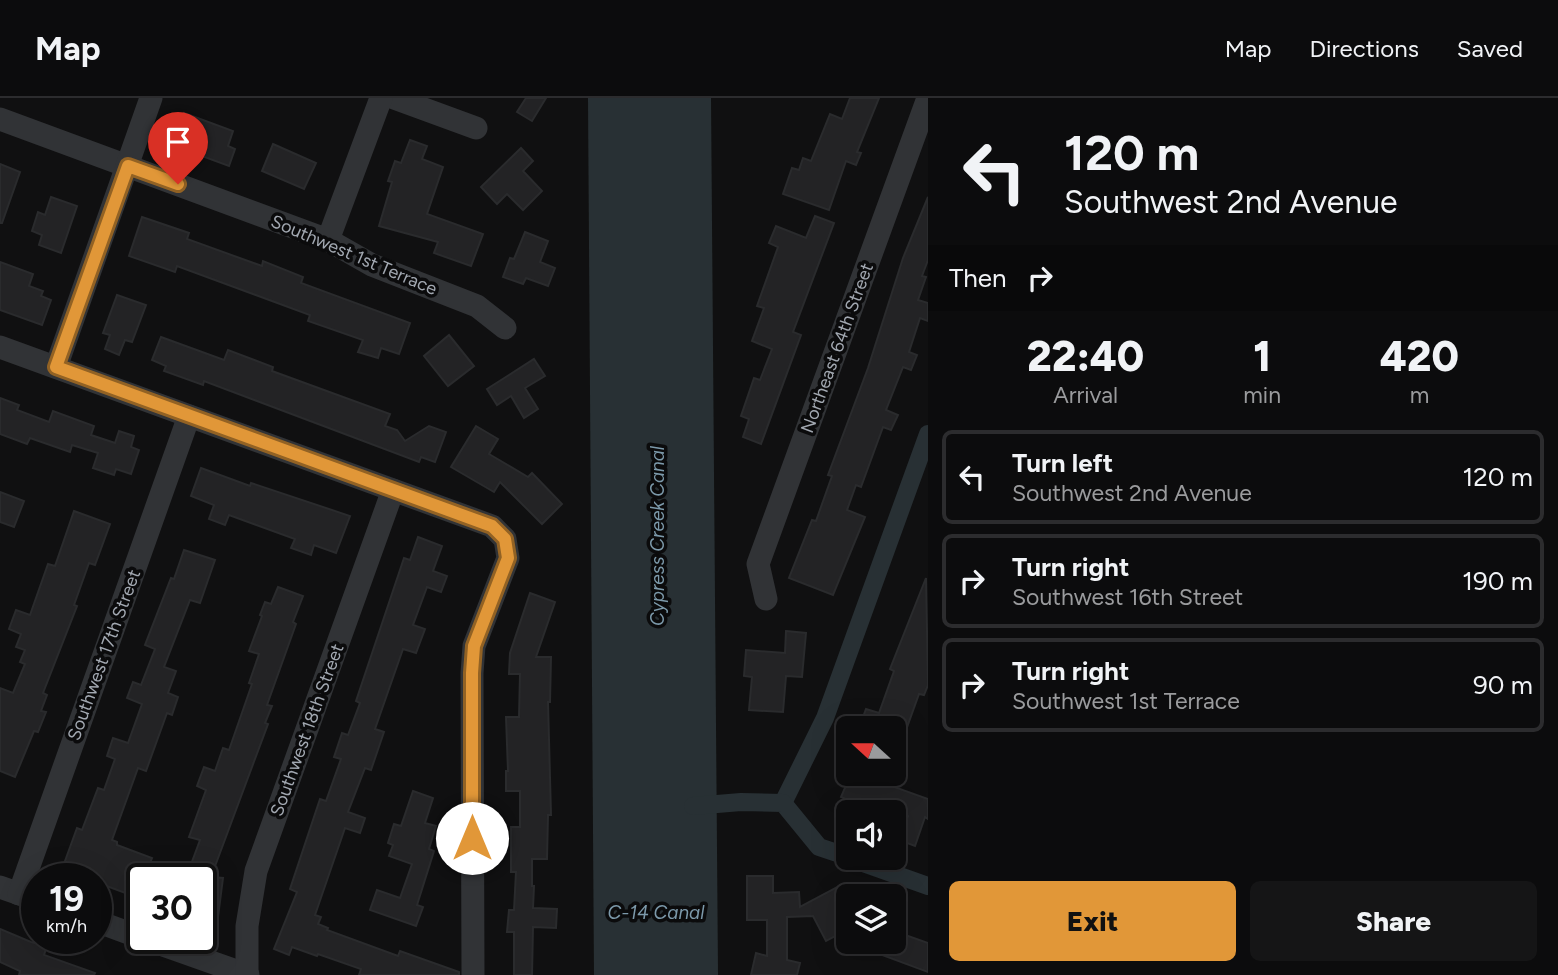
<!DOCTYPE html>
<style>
body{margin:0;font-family:Figtree,sans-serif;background:#151516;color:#f1f3f6;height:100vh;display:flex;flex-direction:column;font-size:26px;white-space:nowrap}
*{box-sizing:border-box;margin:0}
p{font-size:23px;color:#9a9b9d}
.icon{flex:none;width:38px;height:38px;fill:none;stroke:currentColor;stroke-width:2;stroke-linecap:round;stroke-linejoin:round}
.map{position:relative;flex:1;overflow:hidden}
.sheet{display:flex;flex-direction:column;background:#0c0c0d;width:630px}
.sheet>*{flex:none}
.banner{background:#0c0c0d;color:#f1f3f6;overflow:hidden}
.needle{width:46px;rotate:291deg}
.fabs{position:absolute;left:836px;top:618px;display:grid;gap:14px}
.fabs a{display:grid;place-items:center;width:70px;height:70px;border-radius:10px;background:#0c0c0d;box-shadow:0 7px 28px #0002,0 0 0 2px #2c2c2e;font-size:35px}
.speed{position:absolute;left:21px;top:765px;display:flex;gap:14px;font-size:35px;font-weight:700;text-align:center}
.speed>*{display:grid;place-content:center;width:91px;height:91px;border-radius:50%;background:#0c0c0d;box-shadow:0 7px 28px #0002,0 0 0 2px #2c2c2e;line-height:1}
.speed small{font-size:18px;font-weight:400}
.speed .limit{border:4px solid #111;border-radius:10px;background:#fff;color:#111}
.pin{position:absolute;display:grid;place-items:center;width:60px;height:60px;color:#fff;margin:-72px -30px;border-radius:50% 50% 50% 0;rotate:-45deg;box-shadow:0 0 7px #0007}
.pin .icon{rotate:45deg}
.me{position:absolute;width:77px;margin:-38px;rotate:0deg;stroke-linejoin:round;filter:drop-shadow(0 0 5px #0008)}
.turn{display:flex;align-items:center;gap:24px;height:147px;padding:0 21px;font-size:32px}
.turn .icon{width:91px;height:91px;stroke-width:2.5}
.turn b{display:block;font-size:49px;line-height:60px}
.then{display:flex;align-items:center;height:66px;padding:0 21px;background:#0003;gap:14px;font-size:26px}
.eta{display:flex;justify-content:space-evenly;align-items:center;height:119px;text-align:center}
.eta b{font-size:42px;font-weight:800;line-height:49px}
.primary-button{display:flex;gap:14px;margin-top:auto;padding:14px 21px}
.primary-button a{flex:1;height:80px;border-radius:10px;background:#e19738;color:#111;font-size:28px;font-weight:800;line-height:80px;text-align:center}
.primary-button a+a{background:#151516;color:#f1f3f6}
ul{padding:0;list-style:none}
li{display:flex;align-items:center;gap:21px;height:94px;margin:0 14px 10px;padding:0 7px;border:4px solid #2c2c2e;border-radius:10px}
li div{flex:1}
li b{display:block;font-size:26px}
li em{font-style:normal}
header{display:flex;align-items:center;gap:42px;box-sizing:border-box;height:98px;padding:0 35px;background:#0c0c0d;border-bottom:2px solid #2c2c2e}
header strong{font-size:33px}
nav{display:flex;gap:38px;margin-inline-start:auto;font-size:24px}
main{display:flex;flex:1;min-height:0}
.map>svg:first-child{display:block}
</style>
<header>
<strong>Map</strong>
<nav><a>Map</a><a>Directions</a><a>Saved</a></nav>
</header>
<main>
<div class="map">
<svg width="928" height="877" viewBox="0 0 928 877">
<rect width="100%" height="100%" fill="#101011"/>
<path fill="#283034" d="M588,0h123l7,877h-124z"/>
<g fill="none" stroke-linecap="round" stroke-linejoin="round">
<g stroke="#283034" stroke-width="18">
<path d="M783,705l42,-85 103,-284"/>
<path d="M693,708l48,-4 42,1 36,44 30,10"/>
<path d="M849,760l79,28"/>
</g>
</g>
<g fill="#232325" stroke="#2a2b2d" stroke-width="2">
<path d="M526,0h20l-14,23 -15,-9z"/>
<path d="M850,0h29l-22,54 4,1 -5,12 -10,-4 -17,49 -46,-16 9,-26 7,2 4,-12 8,3 19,-47 12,5z"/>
<path d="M184,15l49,18 -5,15 7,3 -6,17 -57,-21z"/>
<path d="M410,42l17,6 -5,13 21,8 -16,47 56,20 -12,32 -37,-13 4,-11 -59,-16 13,-44 -4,-1 7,-20 6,2z"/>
<path d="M273,46l43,19 -12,26 -42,-18z"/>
<path d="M521,50l12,13 -10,10 19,20 -19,19 -16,-16 -10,10 -16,-17z"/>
<path d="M0,66l20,8 -18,51h-2z"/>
<path d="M51,99l26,9 -16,47 -22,-8 3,-10 -10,-4 6,-19 7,3z"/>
<path d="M928,99v63l-6,16 4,1 -8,23 10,3v18l-8,-3 -11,34 8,3 -6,15 -8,-3 -17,43 12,5 -7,15 -8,-3 -22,60 -5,-2 -9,25 18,7 -32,78 -44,-17 23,-58 4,1 16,-45 -4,-1 40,-107 35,-110z"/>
<path d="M815,118l19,7 -41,109 8,3 -40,109 -18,-7 6,-18 -8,-3 13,-38 6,2 12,-31 -20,-8 12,-33 -7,-2 21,-59 -9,-4 7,-17 30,12z"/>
<path d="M142,119l47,16 -2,6 75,27 1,-5 40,16 -2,6 109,40 -11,31 -18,-6 -3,10 -20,-6 5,-12 -55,-19 2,-6 -133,-49 -2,6 -46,-16z"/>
<path d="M525,134l23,9 -8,21 15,6 -7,18 -22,-8 -3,6 -20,-7 7,-19 4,1z"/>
<path d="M0,164l33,12 -4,12 14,5 -2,5 10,4 -9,25 -42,-15z"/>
<path d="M117,197l29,10 -14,37 -7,-2 -6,15 -14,-6 5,-14 -7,-2z"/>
<path d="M449,237l25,31 -26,20 -24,-30z"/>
<path d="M161,239l63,23 4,-10 45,17 -1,4 118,43 -5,12 12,4 8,11 24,-15 17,6 -11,30 -14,-5 -2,5 -215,-81 -1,4 -39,-14 2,-5 -14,-6z"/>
<path d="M534,261l11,17 -20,12 13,21 -14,9 -13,-22 -14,9 -10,-16z"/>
<path d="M0,300l19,7 -2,5 32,12 4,-11 41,15 -3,9 24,8 4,-12 15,5 -3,11 8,3 -8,24 -15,-5 -2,6 -21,-7 5,-15 -26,-8 -2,7 -40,-14 -3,6 -27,-10z"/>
<path d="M476,328l22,13 -9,15 39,23 4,-4 30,31 -20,20 -42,-42 -6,10 -43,-25z"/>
<path d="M201,370l49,18 1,-3 99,33 -14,37 -22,-8 -3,10 -20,-7 4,-9 -66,-24 -4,10 -16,-6 5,-14 -23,-9z"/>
<path d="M0,394l24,9 -10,26 -14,-5z"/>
<path d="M74,413l36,13 -15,41 -6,-2 -15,42 3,1 -34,87 4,2 -6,16 5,1 -8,20 -4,-1 -19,46 -15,-6v-83l13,5 12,-29 -5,-2 5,-12 -9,-3 5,-13 -12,-5 7,-19 14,5 18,-51 7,2z"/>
<path d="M418,439l24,9 -9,25 14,5 -6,16 -14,-5 -14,38 12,4 -9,24 -13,-4 -28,80 9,3 -13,38 -6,-2 -17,44 17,6 -5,15 -15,-5 -30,87 6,2 -3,7 10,4 -1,2 71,26 2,-5 59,21v3h-100l2,-6 -43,-15 -1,2 -25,-9 -3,8 -15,-6 23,-57 -7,-3 30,-90 6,2 15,-42 -7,-2 8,-24 6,2 12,-32 -4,-2 48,-143 6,2z"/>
<path d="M184,452l31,10 -15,43 -10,-3 -26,67 12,4 -8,22 10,4 -6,18 -5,-2 -21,58 -8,-3 -26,72 5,2v3l35,13 -8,20h-2v15l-4,-1 -2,5 -40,-15v-4h-16l-19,-6 16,-44 5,2 16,-42 6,2 11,-31 -8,-3 6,-18 15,5 14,-39 -15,-6 6,-16 8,3 14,-36 -10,-4 26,-67 3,1z"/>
<path d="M926,480l2,107 -4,10 -5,-1 -23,64 -2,-30h-35l7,-19 13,4 15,-42 -4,-2z"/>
<path d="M278,489l25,9 -10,26 3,2 -29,81 5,1 -7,17 3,1 -57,153 12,1 -6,47 -15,-2 -1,-45h-15l14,-38 -11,-3 17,-47 -9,-4 7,-19 11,4 8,-23 6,2 23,-66 -3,-1 10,-29 -10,-3 13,-35 -2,-1 5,-13 6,2z"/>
<path d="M530,495l25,9 -19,55h15l-1,45h-2l3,113h-3l-1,44h-15v27h2l-1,22 24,1 -1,19 -23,-1 -1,48h-18v-43h-7l2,-22h5l2,-38h-5v-45h9v-36h-14v-20h2l-2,-54h13l1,-43h-11l1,-21z"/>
<path d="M786,533l20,2 -4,44 -16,-1 -3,36 -34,-2 3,-33 -8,-1 2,-26 39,3z"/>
<path d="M851,676h36l-4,9 45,16v20l-3,-2 -10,29 -16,-6 9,-24 -31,-12 -3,7 -33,-14z"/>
<path d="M413,693l20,7 -8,25 11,3 -7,23 5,2 -17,54 6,2 -7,19 -46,-16 7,-20 23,8 12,-34 -23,-8 4,-11 -5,-2 6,-19 7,2z"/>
<path d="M747,778h26v17l26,-1 1,15 41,-22 8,15v29l-23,12 -13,-25 -26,1v43l13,3 -3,12h-46l5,-22 11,3v-36h-20z"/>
<path d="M0,831l31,13 16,4 -3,9 51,18 -1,2h-75l1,-4 -20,-9z"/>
<path d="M894,833l34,12v29l-78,-29 44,-1z"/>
</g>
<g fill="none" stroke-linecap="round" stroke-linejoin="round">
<g stroke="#313336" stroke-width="23">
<path d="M394,0l82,30"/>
<path d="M0,21l328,121 44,25 105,41 28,22"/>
<path d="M328,142l53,-142"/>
<path d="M0,249l492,179 13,13 3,19 -34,88 -2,27 1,302"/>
<path d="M56,269l95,-269"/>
<path d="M766,501l-8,-35 170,-466"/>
<path d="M0,789l37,13"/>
<path d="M19,796l170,-478"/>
<path d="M96,823l46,17"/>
<path d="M143,840l105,37"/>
<path d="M247,877v-49l9,-55 137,-381"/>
</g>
</g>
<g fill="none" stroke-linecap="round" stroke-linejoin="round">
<defs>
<path id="route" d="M178,86l-50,-18 -72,201 436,159 13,13 3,19 -34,88 -2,27v165"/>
</defs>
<use href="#route" stroke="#926224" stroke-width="18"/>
<use href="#route" stroke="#e19738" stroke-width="12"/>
</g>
<g text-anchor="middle" stroke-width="7" stroke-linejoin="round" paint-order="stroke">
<g font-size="18" fill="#a2a8b1" stroke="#0b0b0c">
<text transform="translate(354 157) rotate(23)" y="6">Southwest 1st Terrace</text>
<text transform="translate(837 250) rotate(-70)" y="6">Northeast 64th Street</text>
<text transform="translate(104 557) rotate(-70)" y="6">Southwest 17th Street</text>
<text transform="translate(307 632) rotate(-70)" y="6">Southwest 18th Street</text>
</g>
<g font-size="19" font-style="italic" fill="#7c99aa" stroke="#0b0b0c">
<text transform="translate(657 438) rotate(-90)" y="7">Cypress Creek Canal</text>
<text x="656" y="821">C-14 Canal</text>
</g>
</g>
</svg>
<div class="fabs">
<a><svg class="needle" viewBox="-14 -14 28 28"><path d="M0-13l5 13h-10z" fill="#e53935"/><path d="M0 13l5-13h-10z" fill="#9a9b9d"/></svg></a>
<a><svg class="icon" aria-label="sound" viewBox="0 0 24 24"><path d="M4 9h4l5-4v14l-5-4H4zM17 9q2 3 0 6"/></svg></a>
<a><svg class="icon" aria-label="layers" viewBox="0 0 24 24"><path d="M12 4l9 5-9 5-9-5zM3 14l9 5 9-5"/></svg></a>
</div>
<div class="speed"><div>19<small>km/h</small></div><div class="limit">30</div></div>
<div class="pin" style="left:178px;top:86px;background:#d93025"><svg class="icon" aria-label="arrive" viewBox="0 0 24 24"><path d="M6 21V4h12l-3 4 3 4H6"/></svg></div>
<svg class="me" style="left:472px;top:740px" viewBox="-20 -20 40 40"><circle r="19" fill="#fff"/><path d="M0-13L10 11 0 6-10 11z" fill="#e19738"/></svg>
</div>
<section class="sheet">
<div class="banner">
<div class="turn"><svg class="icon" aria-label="left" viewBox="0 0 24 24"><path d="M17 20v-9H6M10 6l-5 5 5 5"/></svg><div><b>120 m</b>Southwest 2nd Avenue</div></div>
<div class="then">Then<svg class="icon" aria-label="right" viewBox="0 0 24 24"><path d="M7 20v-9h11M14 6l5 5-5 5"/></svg></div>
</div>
<div class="eta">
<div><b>22:40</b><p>Arrival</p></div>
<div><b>1</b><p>min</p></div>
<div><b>420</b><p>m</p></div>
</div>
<ul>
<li><svg class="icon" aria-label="left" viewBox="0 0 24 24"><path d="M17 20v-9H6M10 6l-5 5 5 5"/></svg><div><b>Turn left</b><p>Southwest 2nd Avenue</p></div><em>120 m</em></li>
<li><svg class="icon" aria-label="right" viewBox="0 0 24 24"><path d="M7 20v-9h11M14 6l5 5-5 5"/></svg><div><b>Turn right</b><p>Southwest 16th Street</p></div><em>190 m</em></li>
<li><svg class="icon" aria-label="right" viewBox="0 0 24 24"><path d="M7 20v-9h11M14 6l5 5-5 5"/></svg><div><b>Turn right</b><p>Southwest 1st Terrace</p></div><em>90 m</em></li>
</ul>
<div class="primary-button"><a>Exit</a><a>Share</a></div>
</section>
</main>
